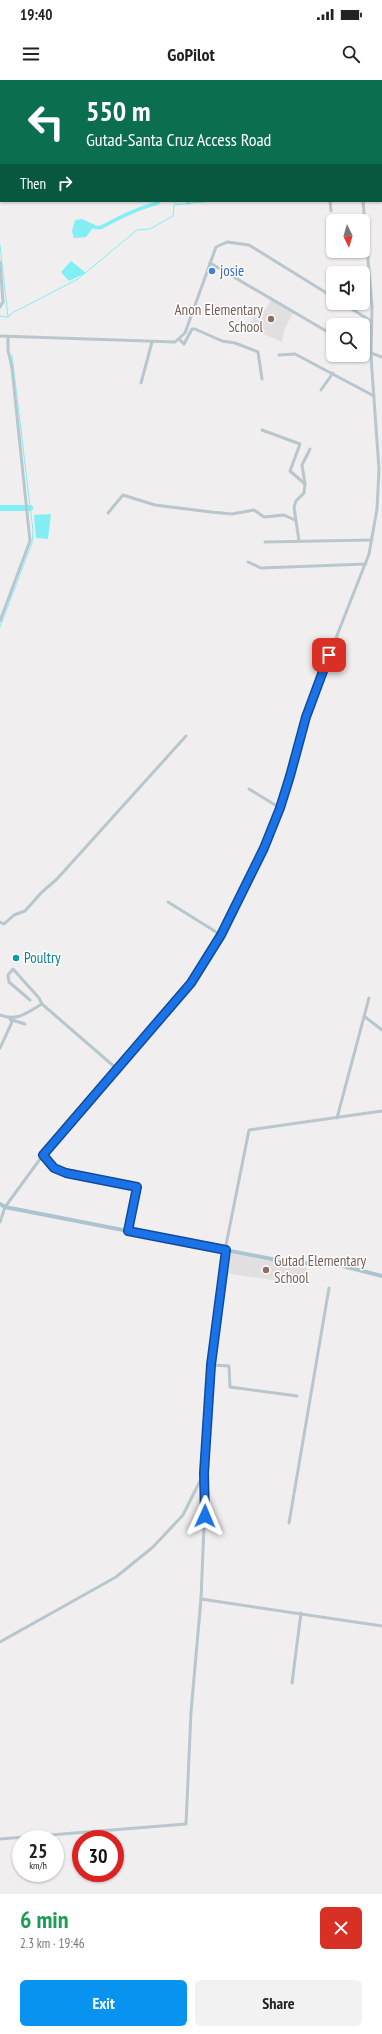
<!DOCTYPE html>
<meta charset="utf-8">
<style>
body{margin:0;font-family:"PT Sans Narrow",sans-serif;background:#f2f2f2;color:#222;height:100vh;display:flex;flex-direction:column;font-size:15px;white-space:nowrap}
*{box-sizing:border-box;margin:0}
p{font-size:13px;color:#767676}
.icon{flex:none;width:22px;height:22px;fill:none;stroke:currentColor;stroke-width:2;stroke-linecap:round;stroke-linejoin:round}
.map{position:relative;height:1814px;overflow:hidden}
.details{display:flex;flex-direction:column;background:#fff;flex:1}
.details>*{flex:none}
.banner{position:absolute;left:0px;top:0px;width:382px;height:122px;box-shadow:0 1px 3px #0004;background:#0b6e4f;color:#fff;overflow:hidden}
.needle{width:26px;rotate:175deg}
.buttons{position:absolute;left:326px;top:134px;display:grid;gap:8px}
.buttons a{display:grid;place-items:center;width:44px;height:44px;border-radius:6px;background:#fff;box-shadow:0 1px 3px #0004;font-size:20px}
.speed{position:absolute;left:12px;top:1750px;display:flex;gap:8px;font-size:20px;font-weight:700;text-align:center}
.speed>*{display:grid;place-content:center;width:52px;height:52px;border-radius:50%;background:#fff;box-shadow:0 1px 3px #0004;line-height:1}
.speed small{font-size:10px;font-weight:400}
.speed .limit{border:6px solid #d22;background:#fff;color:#111}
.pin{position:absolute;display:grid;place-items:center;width:34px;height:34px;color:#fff;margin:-17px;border-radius:8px;box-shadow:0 2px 6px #0006}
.me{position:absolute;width:44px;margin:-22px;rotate:1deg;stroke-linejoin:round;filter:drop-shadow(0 0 3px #0008)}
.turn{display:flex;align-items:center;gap:14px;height:84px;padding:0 20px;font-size:18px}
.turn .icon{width:52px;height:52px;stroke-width:2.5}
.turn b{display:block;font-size:28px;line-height:34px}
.then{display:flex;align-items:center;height:38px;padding:0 20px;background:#0003;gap:8px;font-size:15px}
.round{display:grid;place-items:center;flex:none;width:42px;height:42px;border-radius:6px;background:#f2f2f2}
.overview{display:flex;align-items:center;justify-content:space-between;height:68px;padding:0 20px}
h1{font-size:24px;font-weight:700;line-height:30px;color:#1e9e55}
.button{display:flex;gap:8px;margin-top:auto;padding:8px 20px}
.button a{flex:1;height:46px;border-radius:6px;background:#0893f1;color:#fff;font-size:16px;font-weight:700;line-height:46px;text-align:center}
.button a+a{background:#f2f2f2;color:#222}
.status{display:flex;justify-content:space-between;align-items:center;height:28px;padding:0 20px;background:#fff;direction:ltr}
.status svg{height:11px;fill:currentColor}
header{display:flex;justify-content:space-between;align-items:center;height:52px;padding:0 20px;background:#fff;font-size:18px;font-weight:700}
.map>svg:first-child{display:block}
</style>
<div class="status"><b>19:40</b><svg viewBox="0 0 49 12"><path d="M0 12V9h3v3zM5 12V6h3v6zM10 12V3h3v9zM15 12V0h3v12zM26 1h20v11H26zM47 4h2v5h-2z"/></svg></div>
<header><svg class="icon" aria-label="menu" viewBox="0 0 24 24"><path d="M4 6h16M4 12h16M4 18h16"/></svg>GoPilot<svg class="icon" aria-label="search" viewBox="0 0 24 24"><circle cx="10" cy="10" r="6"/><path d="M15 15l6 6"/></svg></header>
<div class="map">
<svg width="382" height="1814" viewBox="0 0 382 1814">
<rect width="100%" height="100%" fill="#f1eeef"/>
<g fill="#e2dfe1">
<path d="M271,220l22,13 -8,15 -3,14 -32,-14 -1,-2 7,-13 5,-5 4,2z"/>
<path d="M228,1173l79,15 -2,17 -80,-12z"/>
</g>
<g fill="#81eff4">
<path d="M82,139l13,6 -9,12 -12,1 -2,-7 3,-11z"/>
<path d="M71,181l15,12 -17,8 -8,-9z"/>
<path d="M51,434l-3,25 -12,-1 -2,-23z"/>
</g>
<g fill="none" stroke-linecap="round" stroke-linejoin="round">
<g stroke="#81eff4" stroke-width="1">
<path d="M23,1l1,-1"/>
<path d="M0,46l1,-2"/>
<path d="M0,165l8,72"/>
<path d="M0,236l7,1"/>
<path d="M8,237l6,-6h2l62,-32 59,-49 13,-1 23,-13 1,-11 37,-4"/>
<path d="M0,547l32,-84 1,-12 -21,-176"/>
</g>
<g stroke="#81eff4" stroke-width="3.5">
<path d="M175,121h1"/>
<path d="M188,121v2"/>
<path d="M94,147c4,1 5,1 8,0 18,-10 36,-19 56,-24v-2"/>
</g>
<path stroke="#81eff4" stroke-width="6" d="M0,428h30"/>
<g stroke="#b8c6cd" stroke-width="3">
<path d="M286,0v1"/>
<path d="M319,0v1"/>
<path d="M353,0v1"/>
<path d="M29,1v-1"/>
<path d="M193,1l2,-1"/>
<path d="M209,1v-1"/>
<path d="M0,3l1,5"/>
<path d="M0,42l1,-2"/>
<path d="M330,121l1,10"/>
<path d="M0,182l3,40 -3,5"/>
<path d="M210,183l123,72"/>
<path d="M342,223l29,18"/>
<path d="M0,256l175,6 10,-9 31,-86 11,-5 22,3 84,52"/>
<path d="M179,259l5,5 8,-15h3l27,12 13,2 23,9 4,27"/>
<path d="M363,272l8,5"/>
<path d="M371,273l11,4"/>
<path d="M279,275l16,-1 79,42"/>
<path d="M141,303l11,-41"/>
<path d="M321,310l12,-17"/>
<path d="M262,350l38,14 -10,27 15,13"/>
<path d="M108,433l15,-18 32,10 56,7 21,2 22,-4 10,7 20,-2 11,5"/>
<path d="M299,461l-5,-34 2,-6 8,-8 1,-9 -3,-19 8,-16"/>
<path d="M265,462l107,-2"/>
<path d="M248,482l13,6 105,-4"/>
<path d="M0,541l30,-80 -18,-173 -4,-18v-13"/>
<path d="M249,709l31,19"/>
<path d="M168,822l53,33"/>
<path d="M0,842l4,2 10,-9 11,-4 17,-19 15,-13 129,-143"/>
<path d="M30,920l-21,-18 -1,-7 5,-6 26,29 3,6 75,65"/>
<path d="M0,935c18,7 27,-3 42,-11"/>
<path d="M364,936l18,14"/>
<path d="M12,940l13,4"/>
<path d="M0,968l12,-26 -2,-3"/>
<path d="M337,1038l32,-120"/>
<path d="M43,1075l11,12 12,6 71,14 -10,44"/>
<path d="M0,1142l5,-15 38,-52 148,-172 30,-48 43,-87 26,-72 22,-77 57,-145 8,-45 2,-40 -8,-112 1,-51 -9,-105"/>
<path d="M211,1285l18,1 1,21 67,9"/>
<path d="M289,1443l40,-235"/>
<path d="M201,1519l181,27"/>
<path d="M0,1562l116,-65 37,-30 30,-32 20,-40"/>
<path d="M292,1603l9,-70"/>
<path d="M0,1759l186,-15 5,-112 10,-113 4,-97 -1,-29 7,-108 14,-115 24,-120 133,-19"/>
</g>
<path stroke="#abc4d0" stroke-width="4" d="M0,1124l5,3 287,56 43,1 47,12"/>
</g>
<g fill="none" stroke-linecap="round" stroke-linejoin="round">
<defs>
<path id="route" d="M205,1436l-1,-43 7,-108 15,-115 -98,-19 9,-44 -71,-14 -12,-5 -11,-13 148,-172 30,-48 43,-87 16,-40 10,-32 16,-59 23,-62"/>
</defs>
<use href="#route" stroke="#114b97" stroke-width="10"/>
<use href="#route" stroke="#1a73e8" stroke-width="7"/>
</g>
<circle fill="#3f7fe0" stroke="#fff" stroke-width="1.5" cx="212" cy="191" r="4"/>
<g fill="#8d6e63" stroke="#fff" stroke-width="1.5">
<circle cx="271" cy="239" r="4"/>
<circle cx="266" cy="1190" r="4"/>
</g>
<circle fill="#0f9aa8" stroke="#fff" stroke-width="1.5" cx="16" cy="878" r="4"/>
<g text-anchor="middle" stroke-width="3" stroke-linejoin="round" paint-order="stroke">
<g font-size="15" fill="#366cbe" stroke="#fff" text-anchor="start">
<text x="220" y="196">josie</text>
</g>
<g font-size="15" fill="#785e54" stroke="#fff" text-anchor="end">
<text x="263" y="235">Anon Elementary<tspan x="263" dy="17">School</tspan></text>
<text x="274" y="1186" text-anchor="start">Gutad Elementary<tspan x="274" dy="17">School</tspan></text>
</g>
<g font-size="15" fill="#0d838f" stroke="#fff" text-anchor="start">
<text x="24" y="883">Poultry</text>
</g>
</g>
</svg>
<div class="buttons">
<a><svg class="needle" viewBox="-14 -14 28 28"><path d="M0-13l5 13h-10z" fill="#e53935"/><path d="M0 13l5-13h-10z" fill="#767676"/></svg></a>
<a><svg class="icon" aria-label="sound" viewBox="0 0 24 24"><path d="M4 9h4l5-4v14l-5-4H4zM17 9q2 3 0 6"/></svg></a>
<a><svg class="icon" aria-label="search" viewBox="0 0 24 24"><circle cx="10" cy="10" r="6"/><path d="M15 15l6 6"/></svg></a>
</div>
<div class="speed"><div>25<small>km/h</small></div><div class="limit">30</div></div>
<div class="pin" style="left:329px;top:575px;background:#d93025"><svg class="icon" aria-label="arrive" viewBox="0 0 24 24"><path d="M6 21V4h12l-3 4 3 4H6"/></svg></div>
<svg class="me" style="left:205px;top:1436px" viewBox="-20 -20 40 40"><path d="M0-17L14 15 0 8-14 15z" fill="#1a73e8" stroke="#fff" stroke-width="4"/></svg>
<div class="banner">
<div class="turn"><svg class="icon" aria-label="left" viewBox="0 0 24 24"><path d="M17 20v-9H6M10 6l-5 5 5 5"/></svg><div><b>550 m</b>Gutad-Santa Cruz Access Road</div></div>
<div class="then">Then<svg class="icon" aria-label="right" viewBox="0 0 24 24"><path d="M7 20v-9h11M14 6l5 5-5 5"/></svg></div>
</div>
</div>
<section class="details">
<div class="overview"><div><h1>6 min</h1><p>2.3 km · 19:46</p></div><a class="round" style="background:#d93025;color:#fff"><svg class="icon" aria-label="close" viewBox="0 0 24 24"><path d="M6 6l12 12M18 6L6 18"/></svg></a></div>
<div class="button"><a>Exit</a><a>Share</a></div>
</section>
